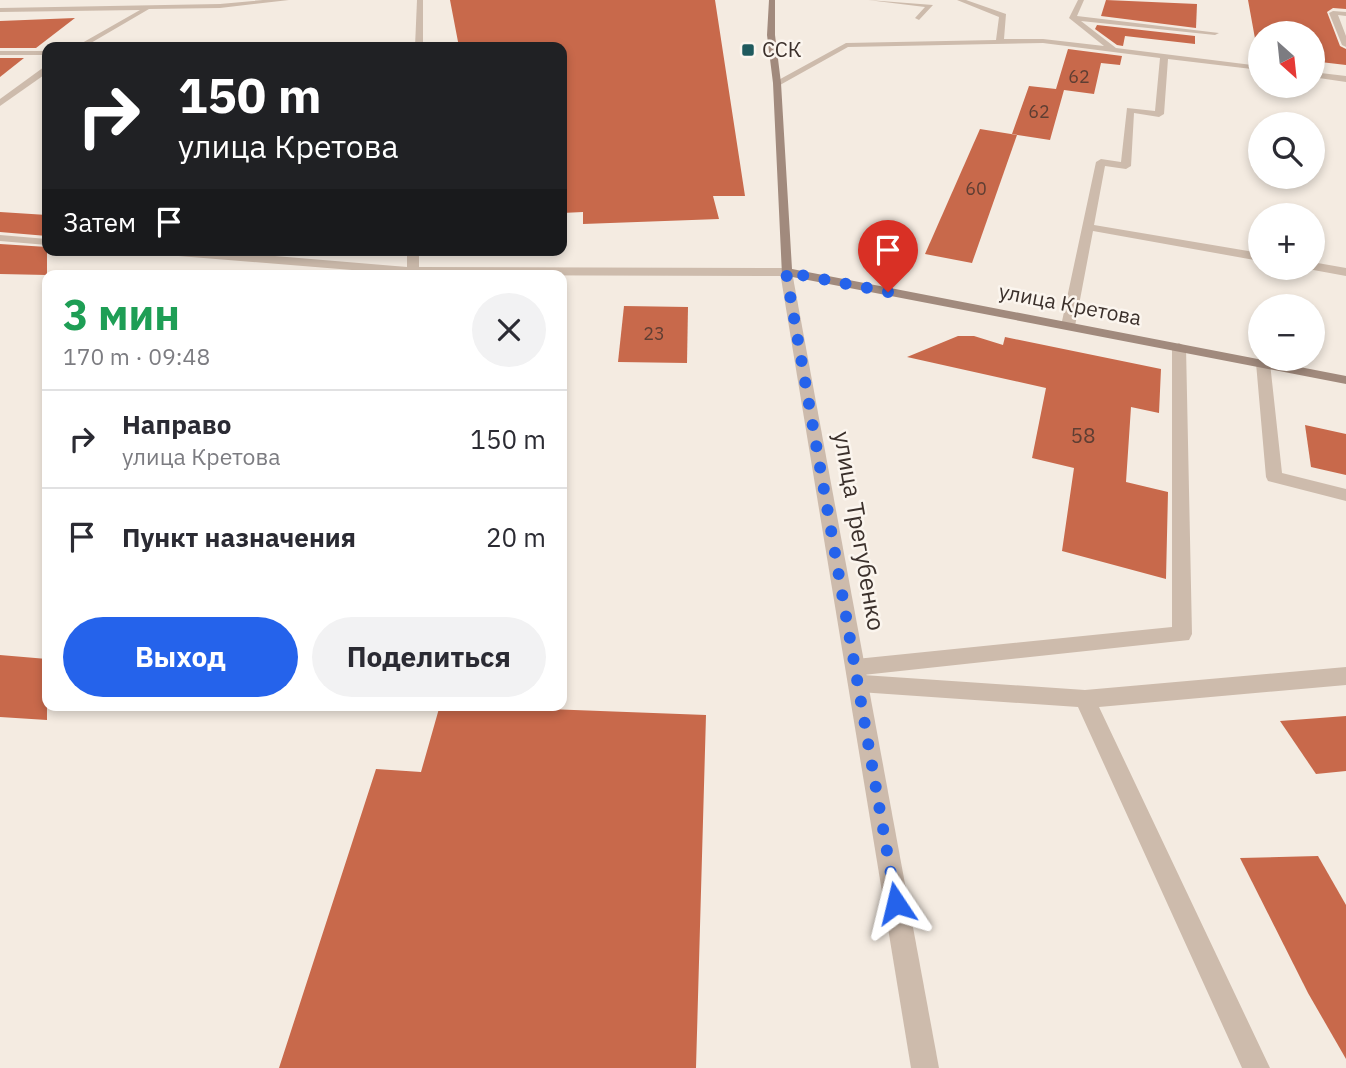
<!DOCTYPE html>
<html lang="ru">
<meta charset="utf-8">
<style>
body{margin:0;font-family:"IBM Plex Sans",sans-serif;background:#f2f2f3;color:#2b2b33;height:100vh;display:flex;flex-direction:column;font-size:26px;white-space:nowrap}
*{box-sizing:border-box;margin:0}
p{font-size:23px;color:#7c7c81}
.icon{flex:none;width:38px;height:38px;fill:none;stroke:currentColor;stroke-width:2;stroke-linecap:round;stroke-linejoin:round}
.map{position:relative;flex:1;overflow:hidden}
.side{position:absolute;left:42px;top:270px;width:525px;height:441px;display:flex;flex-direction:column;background:#fff;border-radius:14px;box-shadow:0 4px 10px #0003}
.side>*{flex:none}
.banner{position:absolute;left:42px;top:42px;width:525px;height:214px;border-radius:14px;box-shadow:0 4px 10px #0003;background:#202124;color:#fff;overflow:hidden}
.needle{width:46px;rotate:153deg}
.fabs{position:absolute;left:1248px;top:21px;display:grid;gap:14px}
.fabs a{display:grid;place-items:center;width:77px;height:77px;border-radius:50%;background:#fff;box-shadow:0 4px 10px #0003;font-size:35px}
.pin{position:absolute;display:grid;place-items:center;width:60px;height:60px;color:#fff;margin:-72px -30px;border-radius:50% 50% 50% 0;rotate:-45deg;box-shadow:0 0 7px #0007}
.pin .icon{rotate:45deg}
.me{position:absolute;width:77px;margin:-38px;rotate:350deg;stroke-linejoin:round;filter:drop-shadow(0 0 5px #0008)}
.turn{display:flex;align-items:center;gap:24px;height:147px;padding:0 21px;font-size:32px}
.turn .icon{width:91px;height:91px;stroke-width:2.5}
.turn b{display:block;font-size:49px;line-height:60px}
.then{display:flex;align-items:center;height:66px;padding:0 21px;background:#0003;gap:14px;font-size:26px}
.round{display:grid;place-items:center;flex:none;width:74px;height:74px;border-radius:37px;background:#f2f2f3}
.summary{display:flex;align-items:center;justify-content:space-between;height:119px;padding:0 21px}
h1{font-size:42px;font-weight:700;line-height:52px;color:#1e9e55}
.button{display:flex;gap:14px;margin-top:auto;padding:14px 21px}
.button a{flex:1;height:80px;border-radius:42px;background:#2563eb;color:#fff;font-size:28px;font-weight:700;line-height:80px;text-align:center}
.button a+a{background:#f2f2f3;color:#2b2b33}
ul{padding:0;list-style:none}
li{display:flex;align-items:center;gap:21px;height:98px;padding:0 21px;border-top:2px solid #e1e1e2}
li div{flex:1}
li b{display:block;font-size:26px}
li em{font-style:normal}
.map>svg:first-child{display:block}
</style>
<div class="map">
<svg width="1346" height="1068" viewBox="0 0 1346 1068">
<rect width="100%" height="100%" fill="#f4ebe1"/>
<g fill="#c8694b">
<path d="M450,0h265l30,196h-32l6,23 -136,5v-12l-21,1v-166h-103z"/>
<path d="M1106,0l91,4 -1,24 -95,-12z"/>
<path d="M1248,0h98v9l-13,-1 -6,4 13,34 6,3v16l-34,-4v-28h-52l-2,22z"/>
<path d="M75,18l-39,30h-36v-27z"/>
<path d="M1097,25l98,11v8l-70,-8 -2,10 -6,-1 -22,-16z"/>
<path d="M1068,49l54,7 -2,9 -19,-2 -7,31 -30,-4 -14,50 -38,-6 17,-48 27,3z"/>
<path d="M0,58h24l-24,19z"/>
<path d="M980,129l37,6 -45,128 -47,-9z"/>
<path d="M0,212l47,3v21l-47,-4z"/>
<path d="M0,244l47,3v28l-47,-1z"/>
<path d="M624,306l64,1 -1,56 -69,-1z"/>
<path d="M958,336h16l29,9 2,-8 156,32 -2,44 -28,-6 -5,75 42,10 -2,87 -104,-28 12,-83 -42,-10 14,-70 -139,-31z"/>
<path d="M1305,425l41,9v41l-35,-8z"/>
<path d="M0,655l47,4v61l-47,-3z"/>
<path d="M440,705l266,10 -10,353h-417l97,-299 45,3z"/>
<path d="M1346,716v55l-30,3 -36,-53z"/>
<path d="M1318,856l28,49v154l-38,-66 -68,-135z"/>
</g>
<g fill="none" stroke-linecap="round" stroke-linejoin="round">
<g fill="#cdbbac" fill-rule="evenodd">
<path d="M263,0h26l-69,8 -71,1 -65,38h-9l65,-37 -140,2v-4l220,-4z"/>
<path d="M417,0h6v47h-8z"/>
<path d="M868,0l65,5 -14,15 -4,-2 10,-11z"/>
<path d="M957,0h9l40,14 -2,25h39l61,7 -35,-28 9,-18h6l-7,16 142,17 -4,2 -134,-14 35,27 144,18v4l-92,-11 -4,55 -5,3 -25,-4 -3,53 -5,3 -21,-3 -11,59 166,28v8l-167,-30 -18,95 -7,4 -7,-4 35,-164 5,-3 20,3 6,-54 28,3 5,-53 -117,-15 -195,4 -68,38 -7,-2 73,-40 150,-3 3,-23z"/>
<path d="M1333,11l13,1v4l-8,-1 8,21v11l-4,-2 -13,-32z"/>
<rect x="0" y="51" width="47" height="4"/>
<path d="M44,67h3v6l-47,33v-7z"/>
<path d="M1312,72l34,4v6l-34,-5z"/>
<path d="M0,235l47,4v6l-47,-4z"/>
<path d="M148,250h53l206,17v-17h12v17l367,1 6,4 -6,4 -373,-1 -259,-21z"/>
<path d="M1312,262l34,6v8l-38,-7 4,-1z"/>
<path d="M1179,343l7,4 6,287 -3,6 -326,35 222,15 261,-23v18l-247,22 171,361h-28l-164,-361 -219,-15 -7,-3 -3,-6 7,-8 -7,-2 -3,-6 3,-6 7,-2 316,-32v-280z"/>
<path d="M1263,359l7,4 12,110 64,16v12l-78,-20 -2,-4 -10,-114z"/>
</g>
<path fill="#cdbbac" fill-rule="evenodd" d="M782,269l10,3 147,796h-28l-131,-796z"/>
<path fill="#a18a7d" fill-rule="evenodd" d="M769,0h6v35l6,48 11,186 554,107v8l-564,-109 -9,-192 -6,-48z"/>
</g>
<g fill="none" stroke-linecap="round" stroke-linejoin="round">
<path stroke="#2563eb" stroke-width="12" stroke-dasharray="0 21.6" d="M888,292l-102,-20 110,631"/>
</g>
<rect fill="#1f5a5e" stroke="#fbf5ee" stroke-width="2.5" x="741" y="43" width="14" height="14" rx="3.5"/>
<g text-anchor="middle" stroke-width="5" stroke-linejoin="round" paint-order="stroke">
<g font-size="18" fill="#5e3e33">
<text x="1079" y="83">62</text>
<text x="1039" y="118">62</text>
<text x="976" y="195">60</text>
<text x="654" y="340">23</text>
</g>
<g font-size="21" fill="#3b302b" stroke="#fbf5ee" text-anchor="start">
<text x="762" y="57">ССК</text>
</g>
<g font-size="21" fill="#3b302b" stroke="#fbf5ee">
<text transform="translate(1070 305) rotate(11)" y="7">улица Кретова</text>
</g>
<g font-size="21" fill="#5e3e33">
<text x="1083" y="443">58</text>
</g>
<g font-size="24" fill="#3b302b" stroke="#fbf5ee">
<text transform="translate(859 531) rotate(80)" y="8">улица Трегубенко</text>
</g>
</g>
</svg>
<div class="fabs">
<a><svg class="needle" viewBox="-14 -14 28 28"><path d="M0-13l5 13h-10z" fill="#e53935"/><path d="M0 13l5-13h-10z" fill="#7c7c81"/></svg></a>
<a><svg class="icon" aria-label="search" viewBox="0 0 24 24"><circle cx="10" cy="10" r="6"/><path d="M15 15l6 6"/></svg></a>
<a>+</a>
<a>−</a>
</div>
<div class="pin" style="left:888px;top:292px;background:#d93025"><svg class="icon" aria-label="arrive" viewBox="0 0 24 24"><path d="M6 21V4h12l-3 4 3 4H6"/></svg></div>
<svg class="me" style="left:896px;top:903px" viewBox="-20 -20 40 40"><path d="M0-17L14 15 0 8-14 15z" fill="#2563eb" stroke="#fff" stroke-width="4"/></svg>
<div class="banner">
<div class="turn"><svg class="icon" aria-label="right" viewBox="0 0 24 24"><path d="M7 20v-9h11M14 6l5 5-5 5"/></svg><div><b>150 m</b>улица Кретова</div></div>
<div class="then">Затем<svg class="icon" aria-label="arrive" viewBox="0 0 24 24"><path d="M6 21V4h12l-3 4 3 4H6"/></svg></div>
</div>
<section class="side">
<div class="summary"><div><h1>3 мин</h1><p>170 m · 09:48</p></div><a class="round"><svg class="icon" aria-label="close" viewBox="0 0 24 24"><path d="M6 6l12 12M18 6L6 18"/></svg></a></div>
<ul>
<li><svg class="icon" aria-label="right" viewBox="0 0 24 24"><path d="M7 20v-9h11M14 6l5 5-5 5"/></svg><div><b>Направо</b><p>улица Кретова</p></div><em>150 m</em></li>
<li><svg class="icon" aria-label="arrive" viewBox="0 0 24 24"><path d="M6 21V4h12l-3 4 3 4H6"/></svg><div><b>Пункт назначения</b></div><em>20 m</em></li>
</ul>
<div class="button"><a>Выход</a><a>Поделиться</a></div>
</section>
</div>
